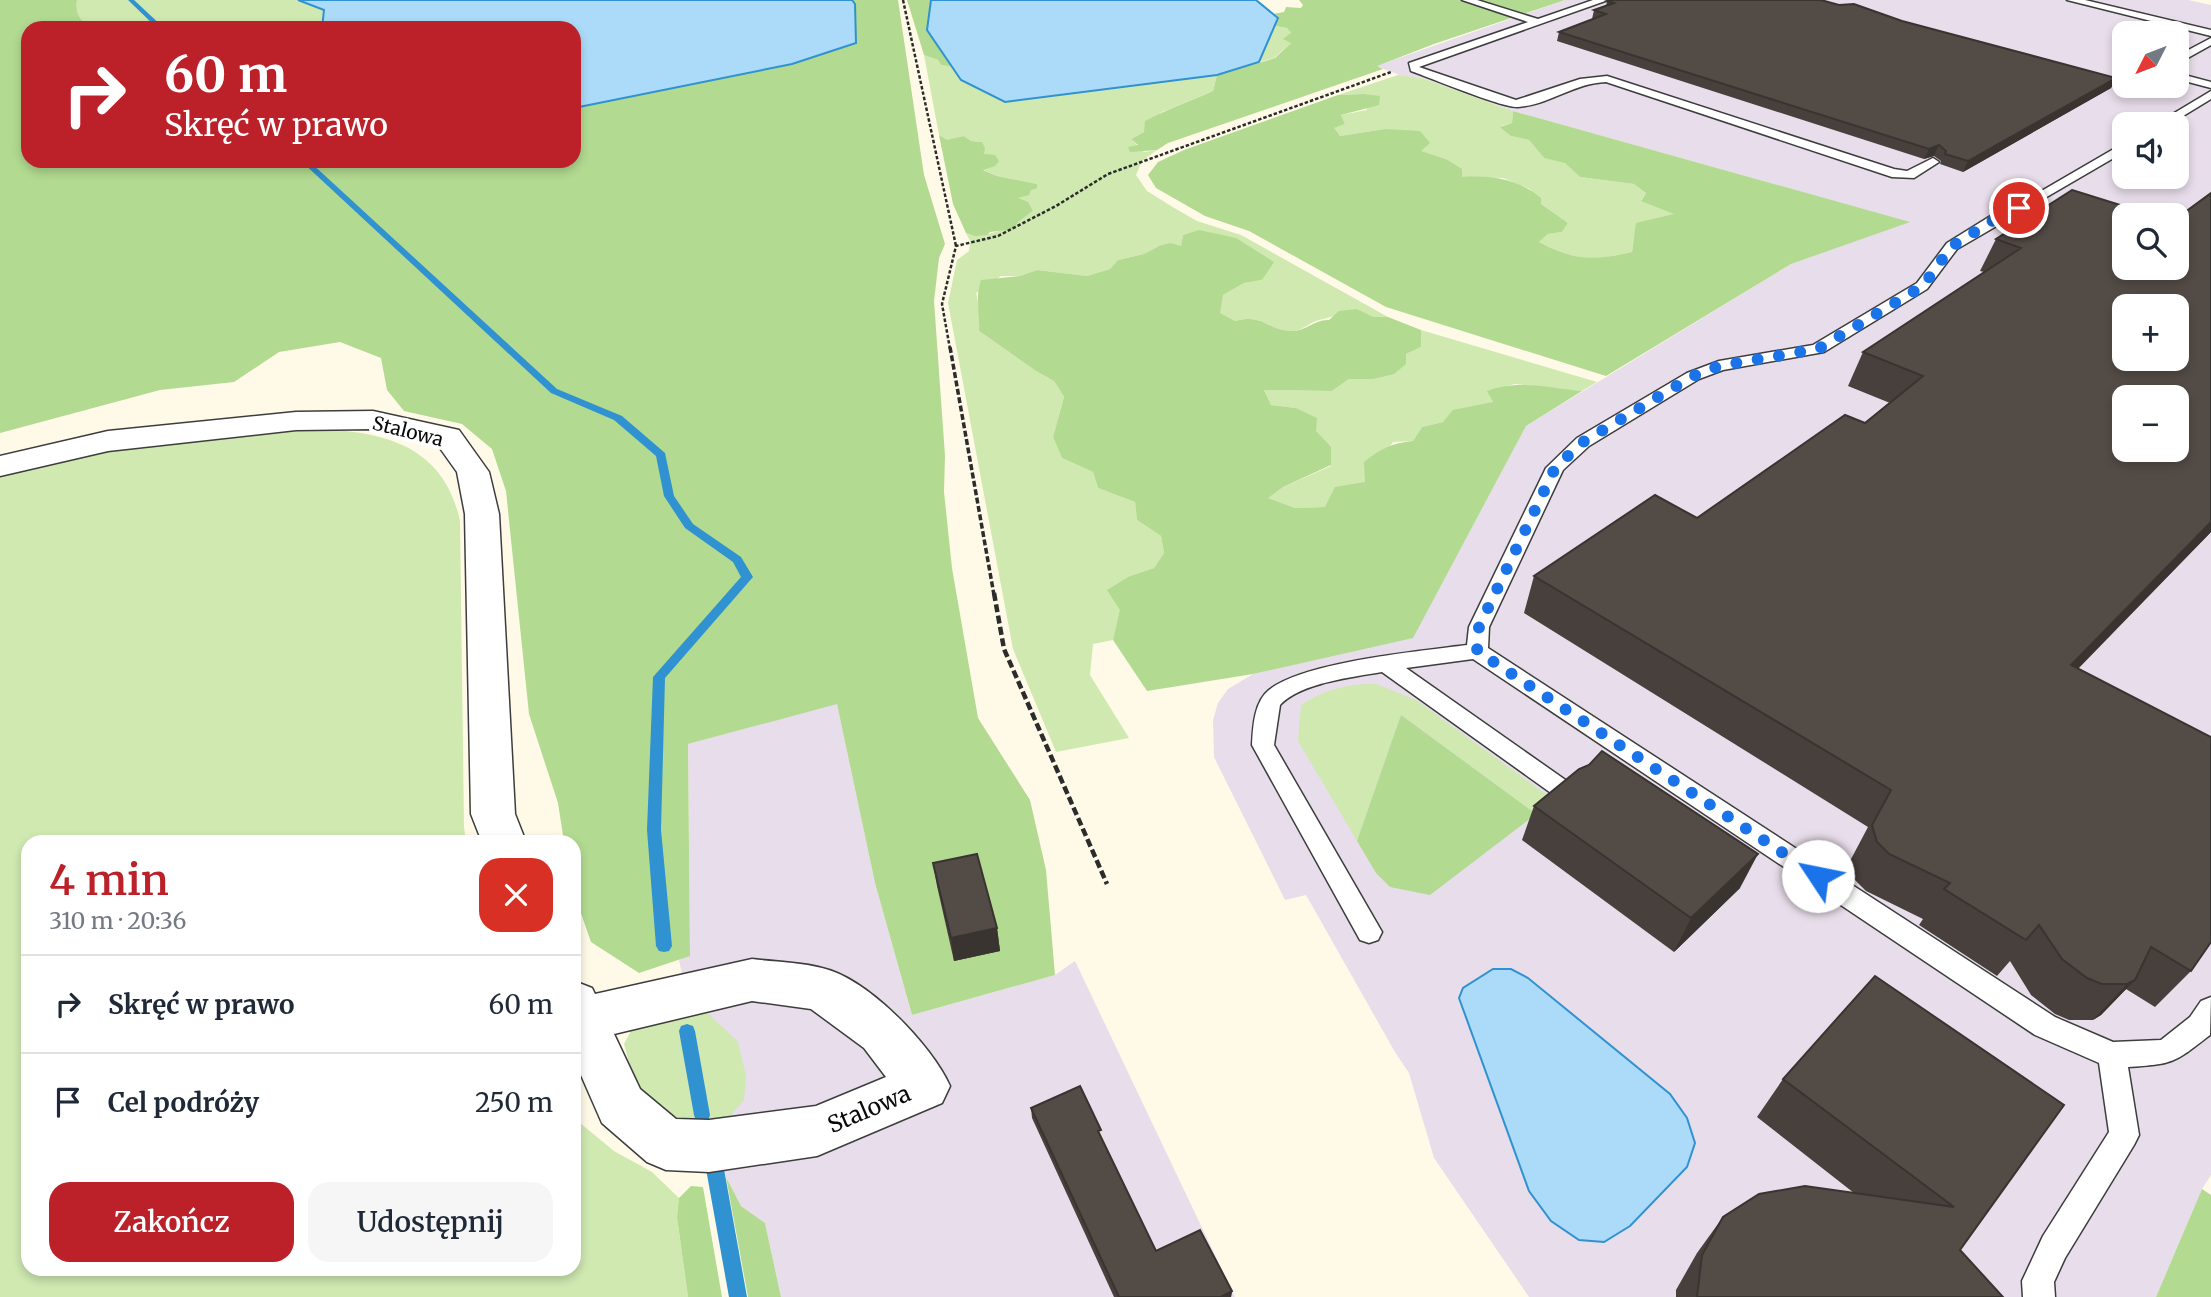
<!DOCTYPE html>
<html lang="pl">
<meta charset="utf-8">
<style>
body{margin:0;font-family:Merriweather,serif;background:#f6f6f7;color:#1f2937;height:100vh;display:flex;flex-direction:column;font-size:26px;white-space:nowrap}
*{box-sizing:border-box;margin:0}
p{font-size:23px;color:#747a83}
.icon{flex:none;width:38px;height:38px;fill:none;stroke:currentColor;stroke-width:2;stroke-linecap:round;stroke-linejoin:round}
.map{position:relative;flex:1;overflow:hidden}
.sheet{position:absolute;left:21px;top:835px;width:560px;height:441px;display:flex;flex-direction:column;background:#fff;border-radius:21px;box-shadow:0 4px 10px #0003}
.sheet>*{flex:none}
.guide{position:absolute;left:21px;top:21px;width:560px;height:147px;border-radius:21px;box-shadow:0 4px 10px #0003;background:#bc2028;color:#fff;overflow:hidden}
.needle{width:46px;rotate:228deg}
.fabs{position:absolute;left:2112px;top:21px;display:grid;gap:14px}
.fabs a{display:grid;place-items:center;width:77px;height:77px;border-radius:14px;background:#fff;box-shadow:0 4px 10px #0003;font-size:35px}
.pin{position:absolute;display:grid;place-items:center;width:60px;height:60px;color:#fff;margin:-30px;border:4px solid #fff;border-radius:50%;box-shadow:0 2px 7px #0007}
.me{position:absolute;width:77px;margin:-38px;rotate:304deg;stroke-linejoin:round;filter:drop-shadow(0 0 5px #0008)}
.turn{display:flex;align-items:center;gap:24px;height:147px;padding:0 28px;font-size:32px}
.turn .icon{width:91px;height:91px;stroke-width:2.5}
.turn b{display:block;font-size:49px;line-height:60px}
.round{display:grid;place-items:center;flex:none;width:74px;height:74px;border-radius:21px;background:#f6f6f7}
.headline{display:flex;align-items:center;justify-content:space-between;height:119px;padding:0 28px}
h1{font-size:42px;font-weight:600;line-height:52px;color:#bc2028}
.action{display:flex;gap:14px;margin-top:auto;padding:14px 28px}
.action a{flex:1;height:80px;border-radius:21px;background:#bc2028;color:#fff;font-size:28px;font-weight:600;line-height:80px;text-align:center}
.action a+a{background:#f6f6f7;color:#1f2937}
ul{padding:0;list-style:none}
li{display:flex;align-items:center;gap:21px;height:98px;padding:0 28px;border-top:2px solid #e0e1e3}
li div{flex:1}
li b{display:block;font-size:26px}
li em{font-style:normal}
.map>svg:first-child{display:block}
</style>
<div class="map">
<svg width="2211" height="1297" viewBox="0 0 2211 1297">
<rect width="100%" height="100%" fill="#fffae7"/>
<g fill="#e8ddea" fill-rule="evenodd">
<path d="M1565,0h623l23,5v1170l-9,14 -46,108h-627l-95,-139 -25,-85 -14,-21 -89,-157 -21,5 -71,-143 -1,-37 5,-17 10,-14 25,-15 160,-37 113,-211 265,-162 117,-42 -395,-111 -91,-33 -20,-2 -26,-10zM2124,33h53v53h-53zM2124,124h53v53h-53zM2124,215h53v53h-53zM2124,306h53v53h-53zM2124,397h53v53h-53z"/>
<path d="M837,703l38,180 37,132 143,-40 20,-14 160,336h-454l-16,-74 -24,-17 -15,-29 -47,-217 11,-5 -2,-211z"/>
</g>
<g fill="#cfe9b1">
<path d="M77,0h221l26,10 -2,18h-232c-10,-8 -15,-15 -13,-28z"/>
<path d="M1275,26l12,2 4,5v10l-17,15 -15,4z"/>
<path d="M924,55l14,5 3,5 12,2 8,13 44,22 212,-27 -4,16 -51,21 -16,15 -2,5 -13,7 13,13 13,-2 -15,11 -6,14 11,16 29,18 21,12 44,14 147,82h-14l-17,-8c-14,6 -24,7 -38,11 -9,2 -16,10 -25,11 -26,1 -28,-18 -59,-10l-16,-8 4,-18 21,-12 18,-3 5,-9c-30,-23 -44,-46 -84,-36l-2,11h-22l-15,8 -26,6 -8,9 -23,7 -50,-6 -17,6h-19l-25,17 4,19 -1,19 57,40 18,10 10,16 -11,40 9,21 31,14 5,16 37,14 2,18 24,16 3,17 -10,15 -24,8 -17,64 -20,4 -3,31 39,63 -73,14 -43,-103 -65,-346 9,-43 12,-9 1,-10 -4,-8c22,8 50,-9 67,-22l-16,-13 20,-14 -40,-8 -15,-7v-27l-11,-1 -7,-5 -17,5 -8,-6z"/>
<path d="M1398,75l24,3 91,33 -1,12 -11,3 10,10 18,4 15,18 21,4 15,15 54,7 12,9 -5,7 34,14 -41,24 -2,14c-42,9 -55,10 -93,-10l9,-8 14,-2 6,-9 -27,-19 -11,-15 -27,-11 -41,-1 -16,-18 -26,-8 -35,-22 -45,7 -7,-8 12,-4 -4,-9 26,-5 -4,-16 -25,1z"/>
<path d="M1421,330l176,52 -15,9 -67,-7 -27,7 5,11 -50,20 -21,5 -9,14 -20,1 -28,40 -40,25 -30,1 -28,-10 16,-11 48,-21 -15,-35 -20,-23 -25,-3 -7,-15 68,1 17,-12h24l33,-25 15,-7z"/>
<path d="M314,429c69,2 130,16 146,92l4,306 2,15h-438v427h546v-151l40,33 38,21 27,26 -2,19 11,80h-688v-824l94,-21z"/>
<path d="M1376,684l40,16 138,100 -18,14 -135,-99 -44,126 -59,-100 3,-36c22,-15 48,-22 75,-21z"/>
<path d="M709,1014l29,28 8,34 -2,24 -14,16 -43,6 -30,-9 -23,-32 -10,-37 11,-21 26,-7z"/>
</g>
<g fill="#b2da90">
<path d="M0,0h77c-2,13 3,20 13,28h-62v133h312c14,5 23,7 37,0h197v-53l218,-44 63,-21v-38l-3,-5h46l26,175 21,69 -6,14 -5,43 11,155 -1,36 8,76 26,150 52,82 16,70 9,105 -143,40 -37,-132 -38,-179 -149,40 2,212 -51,17 -48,-31 -17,-49v-51h-10l-6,-39 -29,-89 -23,-223 -14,-42 -30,-25 -58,-13 -17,-21 -6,-32 -41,-16 -61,10 -45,30 -74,8 -160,43z"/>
<path d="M907,0h24l-4,30 26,37 -12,-2 -3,-5 -14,-5z"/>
<path d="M1299,0h266l-131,44 -57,22 6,3 -215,74 -11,7 -27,2 -2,-5 10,-2 -7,-6 13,-7 1,-11c23,-12 45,-20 68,-30l4,-16 58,-17 16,-15 -8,-4 8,-6 -4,-5 -12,-2 3,-8 -5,-4 11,-2 2,-5 15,1 2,-3z"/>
<path d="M1363,94l17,2 -1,9 -38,10 4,9 -11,4 6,8 45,-7 35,2 10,12 -9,8 25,8 16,10v8c29,-2 57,2 79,21v6l27,19 -6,9 -14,2 -9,8c36,19 53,19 93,10l4,-29 38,-9 -33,-13 5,-8 -12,-9 -54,-7 -15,-14 -21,-5 -15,-18 -18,-4 -11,-9 12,-4 1,-12 397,111 -119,42 -185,112 -220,-69 -137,-76 -44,-15 -49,-28 -8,-13 10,-13 26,-12 154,-55z"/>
<path d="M939,135l8,5 17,-4 7,5 11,1 3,6 -1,6 11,1 4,6 -4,5 -12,4 14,6 40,8v4l-6,2 -2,5 -11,3 10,4 5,9 -15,11 -4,7 -24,3 -3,3 -12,1 -9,-3 -13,-29z"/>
<path d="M1199,230l37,8 38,24 -12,18 -18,3 -21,12 -3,18 15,8c30,-8 32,10 58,10 13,0 22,-12 36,-11l10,-9 18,-2 17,8h14l33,13v17l-15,7v10l-12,10 -21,5h-24l-17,12 -68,-1 7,15 25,3 21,10 -1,13 15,16v18l-48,22 -15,11 27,10 30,-1 10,-20 30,-5 -1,-20c16,-13 28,-19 49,-21l9,-14 21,-5 10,-12 40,-8 -6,-11c31,-12 63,-3 95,0l-56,35 -113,212 -160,36 -106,17 -34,-51 7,-30 -13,-20 23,-14 24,-8 10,-15 -3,-17 -24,-16 -2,-18 -37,-14 -5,-16 -31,-14 -9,-21 11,-40 -10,-16 -18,-10 -57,-40c1,-18 -4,-34 2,-51l39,-4 17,-6 50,6 23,-7 8,-9 26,-6 15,-8 11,-3 11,3 2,-11z"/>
<path d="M1401,715l135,99 -106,81 -40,-8 -14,-14 -19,-32z"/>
<path d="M726,1177l15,29 24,17 16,74h-33z"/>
<path d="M691,1186l12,1 19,110h-34l-11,-80 2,-19z"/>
<path d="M2202,1189l9,6v102h-55z"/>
</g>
<g fill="#abdbf8" stroke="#3092d0" stroke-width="2">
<path d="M298,0h554l3,4 1,39 -64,21 -218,44v-80h-252l2,-18z"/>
<path d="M931,0h325l22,18 -19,44 -42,13 -212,27 -44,-22 -34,-50z"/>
<path d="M1493,969h18l17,9 142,116 17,24 8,25 -8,24 -57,59 -26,16 -25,-2 -28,-19 -22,-30 -70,-193 4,-10z"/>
</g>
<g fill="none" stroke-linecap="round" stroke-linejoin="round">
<g fill="#3092d0" fill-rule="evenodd">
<path d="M128,0h6l30,28h-7z"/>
<path d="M301,161h8l248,228 65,27 43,37 9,43 19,28 48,33 12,20 -88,101 -4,152 11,116 -3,5 -5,1 -5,-1 -3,-5 -9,-116 6,-153 88,-100 -8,-15 -48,-34 -21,-32 -8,-40 -42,-36 -63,-27z"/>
<path d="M687,1024l6,2 2,5 15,84 -2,6 -6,2 -6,-2 -2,-6 -15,-84 2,-5z"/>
<path d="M715,1161l6,2 3,6 23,128h-18l-23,-128 3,-6z"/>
</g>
<defs>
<g id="lane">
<path d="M1462,0h15l61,19 55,-19h15l-189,67 97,33 64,-21 27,-3 287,93 13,2 26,-13 6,4 -25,16 -22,-1 -286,-95c-32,1 -57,23 -88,25 -16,1 -87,-29 -107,-36l-2,-8 119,-41z"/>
<path d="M2067,0h18l126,30v6z"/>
<path d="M2211,38v7l-34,19v-8z"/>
<path d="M2177,73l34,9v6l-34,-9z"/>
<path d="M2211,91v8l-41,25h-14z"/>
<path d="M2124,143v9l-167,97 -30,40 -103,63 -101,18 -24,9 -110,67 -26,24 -74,157 -1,21 567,369 58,25 48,-2 29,-23 11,-16 10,-4 -1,38c-36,28 -36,29 -82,32l11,68 -5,10 -69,113 -11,24 1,15h-32l-1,-16 21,-45 66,-104 -10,-69 -64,-28 -562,-376 -67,9 168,118 4,6 -4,6 -8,3 -8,-3 -176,-126c-29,5 -82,11 -102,33l-6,40 108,187 -4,8 -9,3 -9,-3 -108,-195c1,-18 2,-43 17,-55 34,-28 152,-39 198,-45l2,-18 77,-159 31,-30 110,-65 32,-12 94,-16 104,-62 30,-40 50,-31 34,-15z"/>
</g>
<g id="street">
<path d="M373,411l86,19 30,42 10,42 16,300 11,28h-44l-11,-28 -6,-300 -8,-42 -20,-28 -64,-15 -77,1 -188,21 -108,25v-20l108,-25 188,-19z"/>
<path d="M752,959c23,3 48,3 70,9 45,10 109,76 128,118l-8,17 -125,53 -108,16 -43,-2 -19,-8 -45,-39 -28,-64v-78l18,7 3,6zM752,1001l59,8 53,39 22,29 -70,29 -107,14 -33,-1 -36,-30 -26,-55z"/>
</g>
</defs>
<use href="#lane" stroke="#3d3d3d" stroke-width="3"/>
<use href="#street" stroke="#3d3d3d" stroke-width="3"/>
<g stroke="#2c2c2c" stroke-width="2.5" stroke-dasharray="3.5 2" stroke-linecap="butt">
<path d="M903,0l53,246"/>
<path d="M950,349l-8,-45 14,-58 42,-10 58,-30 52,-32 283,-102"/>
</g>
<path stroke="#2c2c2c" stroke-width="3.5" stroke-dasharray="6 2.5" stroke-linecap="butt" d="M950,347l44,248"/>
<path stroke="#2c2c2c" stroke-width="4.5" stroke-dasharray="8 3.5" stroke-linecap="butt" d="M994,593l10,56 103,235"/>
<use href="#lane" fill="#fff" fill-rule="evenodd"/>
<use href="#street" fill="#fff" fill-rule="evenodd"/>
</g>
<g fill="#47403c">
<path d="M1607,1l295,20 214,57 -5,10 -148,84 -23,-8 1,-3 -7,-5 -10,3 -367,-118 2,-9 33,-13 2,-9 12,-4z"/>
<path d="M2211,193v339l-133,137 113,302 -36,36 -29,-18 -25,26 -8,5h-24l-14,-6 -24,-19 -21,-34 -13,15 -78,-51 4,-6 -57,-28 -12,-12 -4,-18 18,-34 -344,-214 10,-37 163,-58 168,-95 25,-20 -42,-17 15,-34 121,-80 -4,-1 16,-32 128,29z"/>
<path d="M1534,806l206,82 -66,64 -152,-112z"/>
<path d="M933,863l64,65 3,23 -46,10 -17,-75z"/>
<path d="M1783,1079l281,26 -104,145 43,47h-327v-7l21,-37 26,-36 131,-24 -97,-76z"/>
<path d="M1031,1108l70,31 55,112 76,40 -1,6h-117l-82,-179z"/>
</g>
<g fill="#3a3431">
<path d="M2116,78l-5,10 -148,84 5,-11z"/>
<path d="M1939,145l-5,11 -10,3 5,-10z"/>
<path d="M2211,522v10l-166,170 26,-37z"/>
<path d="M1758,854l-18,34 -66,64 17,-34z"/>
<path d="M997,928l3,23 -46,10 -3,-23z"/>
<path d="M2135,980l-34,35 -8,5 34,-36z"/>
<path d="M1232,1291l-1,6h-10z"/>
</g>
<g fill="#534b46" stroke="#3a3431" stroke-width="2" fill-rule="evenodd">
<path d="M1610,0h211l18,5 15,-1 48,17 214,57 -148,83 -23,-7 1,-3 -7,-6 -10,4 -370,-117 47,-18 -12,-4 20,-7 -7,-2z"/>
<path d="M2072,190l80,25h-28v53h53v-50l34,-25v329l-140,143 140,72v205l-20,29 -40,-24 -16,33 -8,4h-25l-15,-6 -25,-19 -23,-34 -13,15 -82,-51 6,-6 -61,-29 -12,-12 -5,-17 19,-35 -357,-214 121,-81 42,23 148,-103 20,8 58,-47 -60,-24 158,-104 -25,-9zM2124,306h53v53h-53zM2124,397h53v53h-53z"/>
<path d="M1602,751l156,103 -67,64 -157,-112 45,-37 10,-4z"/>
<path d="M977,854l20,74 -46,10 -18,-75z"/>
<path d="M1875,976l189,129 -104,145 43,47h-306l5,-42 21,-38 36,-23 46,-8 149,21 -171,-128z"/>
<path d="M1080,1086l21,44 -3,1 58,120 44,-21 32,61 -11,6h-102l-88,-189z"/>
</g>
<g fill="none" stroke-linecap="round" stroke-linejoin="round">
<path stroke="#1a73e8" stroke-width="12" stroke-dasharray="0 21.6" d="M1818,876l-341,-225 2,-24 76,-159 28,-26 110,-66 26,-10 99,-17 105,-63 29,-40 50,-31 17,-7"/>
</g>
<g text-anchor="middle" stroke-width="7" stroke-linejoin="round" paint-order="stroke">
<g font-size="19" fill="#0a0a0a" stroke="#fff">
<text transform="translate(408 431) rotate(14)" y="7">Stalowa</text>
</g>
<g font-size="23" fill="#0a0a0a" stroke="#fff">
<text transform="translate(869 1109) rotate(-23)" y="8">Stalowa</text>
</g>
</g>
</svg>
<div class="fabs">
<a><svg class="needle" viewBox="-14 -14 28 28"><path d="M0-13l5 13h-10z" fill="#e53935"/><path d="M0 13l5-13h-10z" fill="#747a83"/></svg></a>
<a><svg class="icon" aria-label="sound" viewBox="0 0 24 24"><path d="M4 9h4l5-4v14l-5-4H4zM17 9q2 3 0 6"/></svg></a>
<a><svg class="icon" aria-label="search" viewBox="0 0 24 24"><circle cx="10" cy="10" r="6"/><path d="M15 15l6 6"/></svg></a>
<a>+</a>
<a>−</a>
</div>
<div class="pin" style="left:2019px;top:208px;background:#d93025"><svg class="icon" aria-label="arrive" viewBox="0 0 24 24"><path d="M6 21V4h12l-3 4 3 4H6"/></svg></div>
<svg class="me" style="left:1818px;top:876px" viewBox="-20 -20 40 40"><circle r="19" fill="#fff"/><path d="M0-13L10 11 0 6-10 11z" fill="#1a73e8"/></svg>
<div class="guide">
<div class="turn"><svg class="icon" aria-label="right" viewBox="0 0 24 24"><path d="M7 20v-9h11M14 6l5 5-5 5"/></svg><div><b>60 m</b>Skręć w prawo</div></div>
</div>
<section class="sheet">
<div class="headline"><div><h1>4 min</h1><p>310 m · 20:36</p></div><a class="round" style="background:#d93025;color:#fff"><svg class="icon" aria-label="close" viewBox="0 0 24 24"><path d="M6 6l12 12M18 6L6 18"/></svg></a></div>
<ul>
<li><svg class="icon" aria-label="right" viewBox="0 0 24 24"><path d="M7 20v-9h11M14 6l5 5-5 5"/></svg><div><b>Skręć w prawo</b></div><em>60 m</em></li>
<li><svg class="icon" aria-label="arrive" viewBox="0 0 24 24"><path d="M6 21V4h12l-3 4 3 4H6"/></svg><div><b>Cel podróży</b></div><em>250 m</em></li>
</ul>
<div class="action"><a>Zakończ</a><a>Udostępnij</a></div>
</section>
</div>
